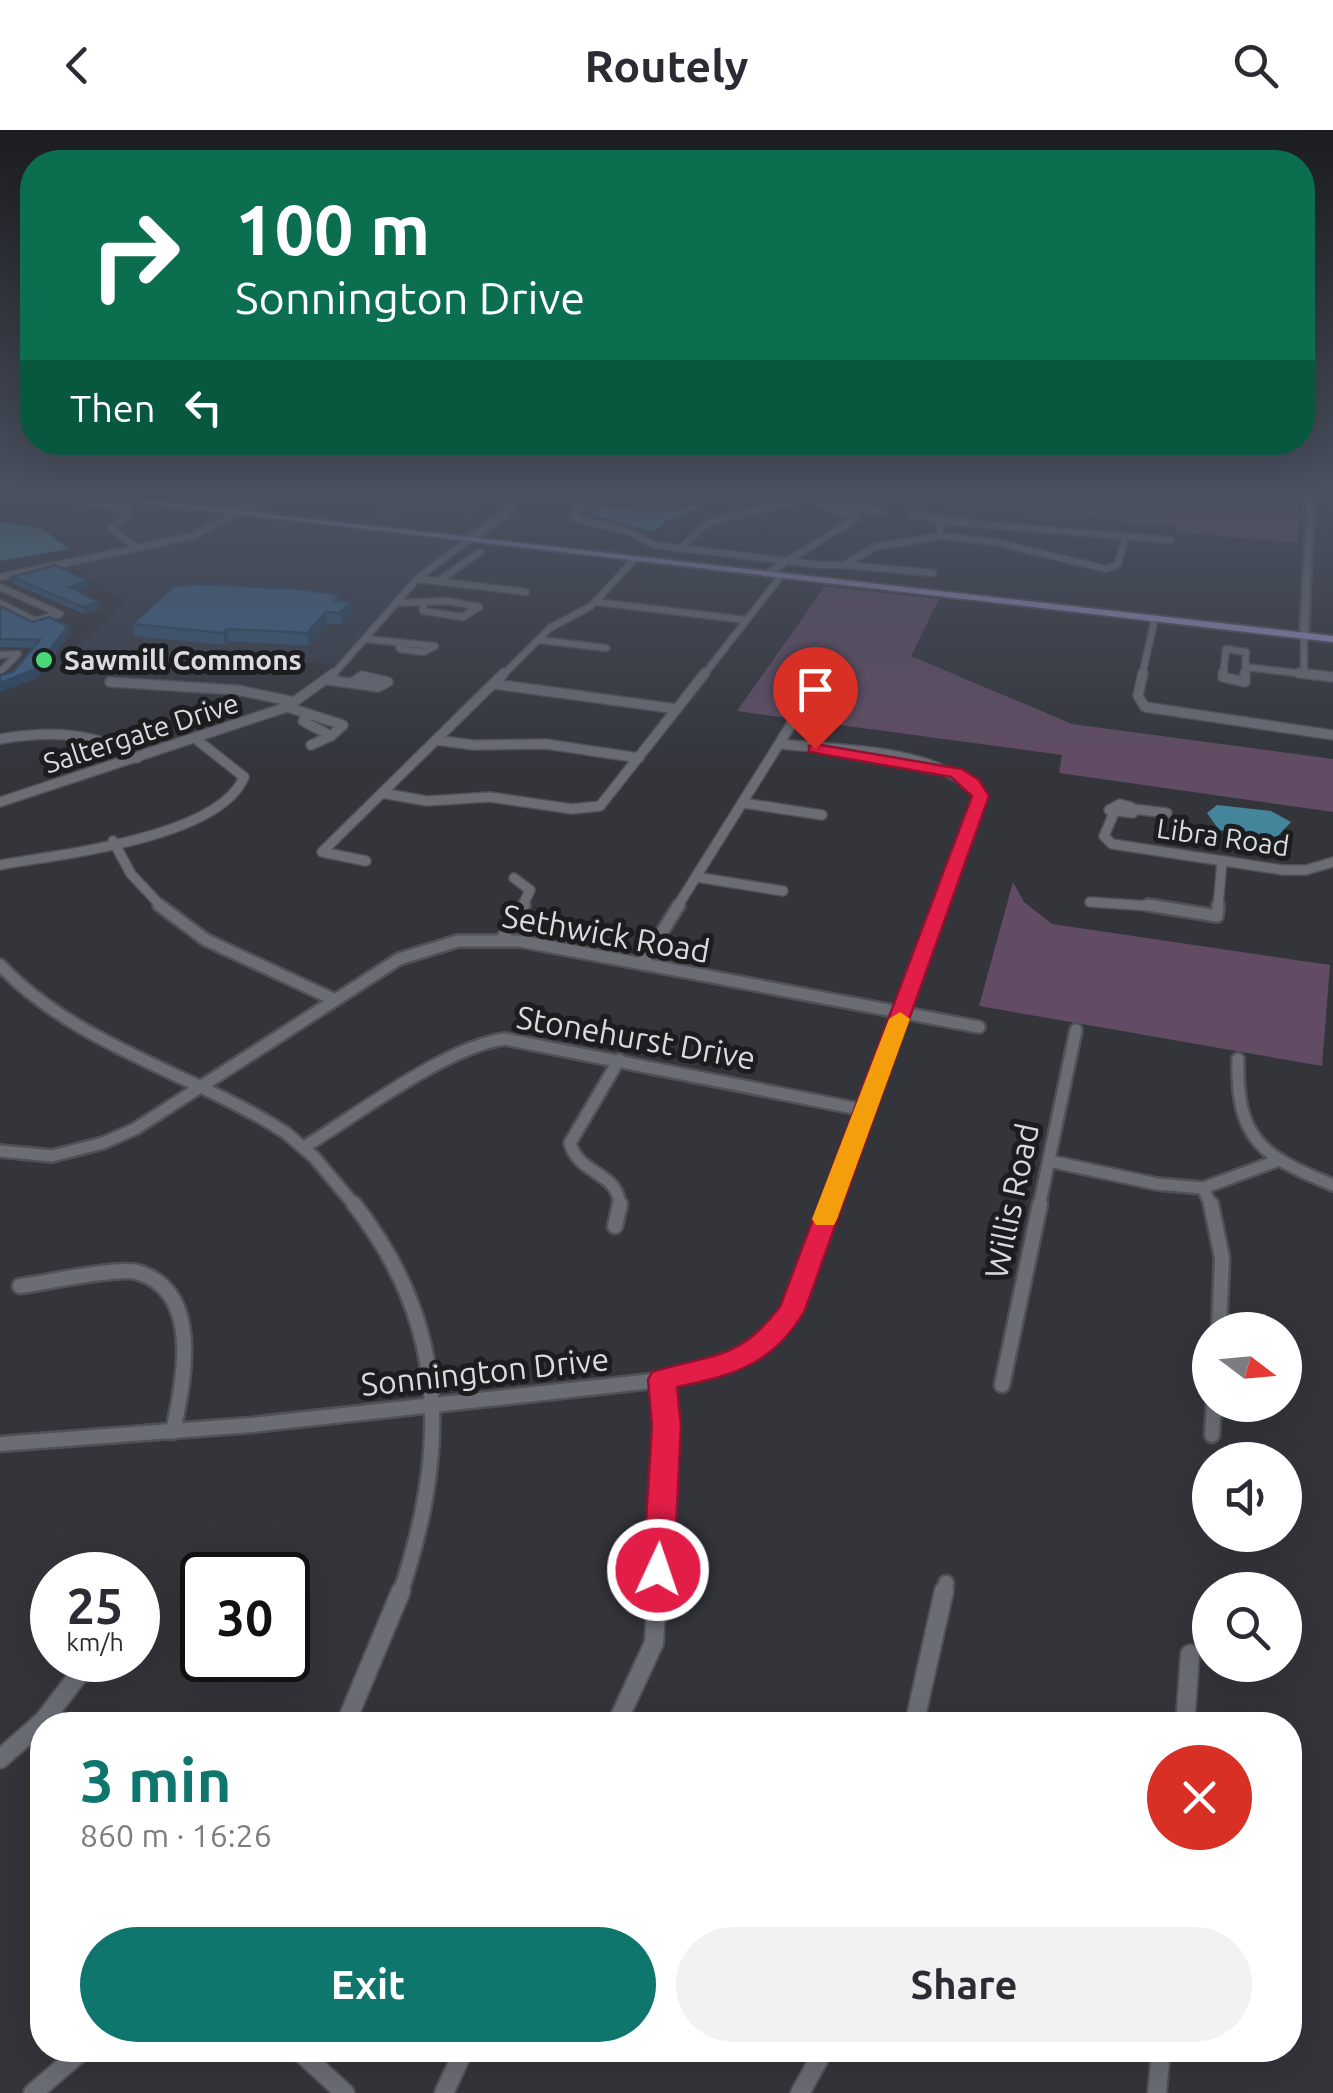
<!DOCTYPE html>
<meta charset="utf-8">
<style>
body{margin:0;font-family:Ubuntu,sans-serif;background:#f2f2f3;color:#2b2b33;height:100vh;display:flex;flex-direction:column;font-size:38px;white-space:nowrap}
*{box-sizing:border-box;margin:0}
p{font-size:32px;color:#7c7c81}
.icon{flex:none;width:55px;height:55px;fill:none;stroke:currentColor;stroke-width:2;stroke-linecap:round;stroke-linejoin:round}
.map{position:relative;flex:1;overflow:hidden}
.details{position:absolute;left:30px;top:1582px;width:1272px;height:350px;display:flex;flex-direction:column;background:#fff;border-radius:40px;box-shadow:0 10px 40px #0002}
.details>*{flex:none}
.hud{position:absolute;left:20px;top:20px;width:1295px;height:305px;border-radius:40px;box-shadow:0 10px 40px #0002;background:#0b6e4f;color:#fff;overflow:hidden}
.needle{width:65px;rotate:106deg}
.fabs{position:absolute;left:1192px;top:1182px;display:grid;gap:20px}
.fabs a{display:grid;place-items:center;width:110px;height:110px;border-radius:50%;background:#fff;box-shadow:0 10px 40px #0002;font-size:50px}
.speed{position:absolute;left:30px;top:1422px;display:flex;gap:20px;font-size:50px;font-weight:700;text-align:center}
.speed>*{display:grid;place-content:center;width:130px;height:130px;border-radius:50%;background:#fff;box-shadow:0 10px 40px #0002;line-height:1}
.speed small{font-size:25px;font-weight:400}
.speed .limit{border:5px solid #111;border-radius:15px;background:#fff;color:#111}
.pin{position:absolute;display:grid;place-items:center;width:85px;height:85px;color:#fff;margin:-102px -42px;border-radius:50% 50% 50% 0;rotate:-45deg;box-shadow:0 0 10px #0007}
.pin .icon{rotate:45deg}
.me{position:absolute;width:110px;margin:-55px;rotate:3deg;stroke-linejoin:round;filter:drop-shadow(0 0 8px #0008)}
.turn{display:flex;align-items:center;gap:35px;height:210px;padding:0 50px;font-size:45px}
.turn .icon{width:130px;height:130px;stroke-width:2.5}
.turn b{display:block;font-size:70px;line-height:85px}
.then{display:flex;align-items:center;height:95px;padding:0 50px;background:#0003;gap:20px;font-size:38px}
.round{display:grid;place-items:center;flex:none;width:105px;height:105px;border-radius:52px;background:#f2f2f3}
.head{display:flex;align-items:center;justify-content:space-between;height:170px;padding:0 50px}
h1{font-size:60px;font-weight:700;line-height:75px;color:#0f766e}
.cta{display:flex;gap:20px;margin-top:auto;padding:20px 50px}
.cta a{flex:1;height:115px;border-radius:60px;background:#0f766e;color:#fff;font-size:40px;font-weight:700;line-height:115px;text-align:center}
.cta a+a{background:#f2f2f3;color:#2b2b33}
header{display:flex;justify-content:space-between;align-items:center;height:130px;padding:0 50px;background:#fff;font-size:45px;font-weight:700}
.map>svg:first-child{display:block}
</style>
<header><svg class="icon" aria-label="back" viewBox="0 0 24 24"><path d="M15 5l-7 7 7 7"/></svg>Routely<svg class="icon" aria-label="search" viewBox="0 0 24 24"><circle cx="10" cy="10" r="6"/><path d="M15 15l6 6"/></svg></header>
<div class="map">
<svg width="1333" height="1963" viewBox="0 0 1333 1963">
<rect width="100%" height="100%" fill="#33353b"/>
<g fill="#3a3d49">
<path d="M459,365l31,3 -35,25 -9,2 -74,-11 21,-13z"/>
<path d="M159,374l309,36 -51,39 -75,86 -267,-16 49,-47 -60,-41 81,-16 -22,-20z"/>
</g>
<g fill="#614c64">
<path d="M846,365h452v48l-121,-11v-5z"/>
<path d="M825,456l114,13 -28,57 161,68 261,35v53l-274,-39 3,-18 -325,-44z"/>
<path d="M1013,752l11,20 28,22 278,41 -8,101 -343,-60z"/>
</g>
<g fill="#44859c">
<path d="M693,375l6,3 -32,12 -13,12 -62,-17 8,-7 75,4z"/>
<path d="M0,392l41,6 28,21 -69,12z"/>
<path d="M1217,675l54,6 20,11 -14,15 -58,-7 -12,-17z"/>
</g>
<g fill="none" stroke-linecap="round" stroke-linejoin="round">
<defs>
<g id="minor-far4">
<path d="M45,365l82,14 2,5 -18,14 26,20"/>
<path d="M585,365l-12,23 57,14 24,13 166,20h24l31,-18 67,-11 53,6 112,27 11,-5 7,-26"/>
<path d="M616,365h52"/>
<path d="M844,377l39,4"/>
<path d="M912,384l35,7"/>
<path d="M942,406l-3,-10 12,-4 219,18"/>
<path d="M680,419l27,-26 107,-27"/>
<path d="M844,435l89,8"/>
<path d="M766,444l91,-56 -38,-16 -5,-7"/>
<path d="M0,447l193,-41 79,-41"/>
<path d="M417,449l109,13"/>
<path d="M437,452l43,-30"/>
<path d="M0,457l60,27 -25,7 -35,-18"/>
<path d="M596,472l150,18"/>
<path d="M396,473l52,-2 31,6 -16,10 -40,-6v-6"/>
<path d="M1304,505v39"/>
<path d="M365,509l70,7 -12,6 -23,-3 -2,-6"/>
<path d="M539,510l67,8"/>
<path d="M0,525l18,-1 -18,18"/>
<path d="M1246,537l75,9"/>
<path d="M332,546l85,-97 51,-39"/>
<path d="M502,546l48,-48 41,-22 44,-47"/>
<path d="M703,546l78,-100"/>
<path d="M1142,546l13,-58"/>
<path d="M1223,546l3,-27 20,3 -1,24"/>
</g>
<g id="minor-far3">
<path d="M1143,543l-5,23 7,11 188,28"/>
<path d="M1223,543v4l22,5v-9"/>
<path d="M1299,543l34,4"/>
<path d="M328,550l50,7 10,-5 -26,-6 -10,7"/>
<path d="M110,552l127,8 58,12"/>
<path d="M494,554l183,25"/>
<path d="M287,577l56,18 -12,11 -28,-15 5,-6"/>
<path d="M0,609c47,-8 96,-8 137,19"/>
<path d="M436,610l37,5 73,-1 93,14"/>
<path d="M780,614c62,7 156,3 201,52l-41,111"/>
<path d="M311,615l20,-9"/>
<path d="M382,663l45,8 63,-4 82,12 28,-3 105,-133"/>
<path d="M0,672l287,-95 47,-34"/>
<path d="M743,673l79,12"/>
<path d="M1120,674l11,3 2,6 -24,-3z"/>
<path d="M1133,679l34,4"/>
<path d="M1114,683l-10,23 8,8 171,26h23l27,-8"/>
<path d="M113,711l18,33 31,33"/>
<path d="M366,731l-44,-9 182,-179"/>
<path d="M0,735c61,-11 219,-27 244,-88l-48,-38"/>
<path d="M696,747l87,14"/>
<path d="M514,748l16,12 -8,17"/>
<path d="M1090,772l73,5"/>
<path d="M677,777l117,-187"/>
<path d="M1218,777l4,-46"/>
</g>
<g id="minor-far2">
<path d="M159,775l47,35 127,59"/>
<path d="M1148,775l69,11 1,-11"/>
<path d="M502,809l22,-34"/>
<path d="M642,834l37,-59"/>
<path d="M0,835c75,80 195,109 286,168l28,24 42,50"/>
<path d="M1238,929c-2,81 24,97 95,126"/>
<path d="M619,930l-49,83c9,33 49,28 50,64"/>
<path d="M304,1017c53,-32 143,-101 201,-108l359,71"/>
<path d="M0,1021l52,5 51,-13 32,-14 264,-170 59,-18h62l459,86"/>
<path d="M1049,1031l108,23 46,4 71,-26"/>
<path d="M1203,1058l9,19"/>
<path d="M830,1077l111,-302"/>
<path d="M1039,1077l37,-177"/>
</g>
<g id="minor-far1">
<path d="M354,1074c96,122 94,248 46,390"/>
<path d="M1211,1074l11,54 -3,72"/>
<path d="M615,1096l5,-22"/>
<path d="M20,1156c24,-3 97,-19 117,-14 67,19 46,111 36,160"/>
<path d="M1002,1255l38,-181"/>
<path d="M1212,1305l2,-30"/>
<path d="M0,1314l251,-19 411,-45c126,-26 128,-65 169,-176"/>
<path d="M657,1464l9,-169 -4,-45"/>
<path d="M944,1464l2,-11"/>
</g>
<g id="minor">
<path d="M345,1595l56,-134"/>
<path d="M616,1595l38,-82 3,-52"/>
<path d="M914,1595l30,-134"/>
<path d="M1185,1595l5,-71"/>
<path d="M0,1629l44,-39 46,-60"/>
<path d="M298,1920l47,43"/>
<path d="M33,1963l50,-43"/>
<path d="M444,1963l20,-43"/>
<path d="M800,1963l24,-43"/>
<path d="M1157,1963l4,-43"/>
</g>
<path id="tertiary" d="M1308,365h6l-6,140 -4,3 -4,-3z"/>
<path id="secondary" d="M515,365h8l-15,22 -37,25h-6v-4l37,-25z"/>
<path id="primary" d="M73,365h28l1232,141v6z"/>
</defs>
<use href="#minor-far4" stroke="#505157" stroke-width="9"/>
<use href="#minor-far3" stroke="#505157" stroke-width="12"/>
<use href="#minor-far2" stroke="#505157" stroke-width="16"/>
<use href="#minor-far1" stroke="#505157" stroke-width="19"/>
<use href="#minor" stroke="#505157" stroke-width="22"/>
<use href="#tertiary" stroke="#505157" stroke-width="5"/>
<use href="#secondary" stroke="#505157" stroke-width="5"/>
<use href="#primary" stroke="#505157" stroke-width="4"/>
<use href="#minor-far4" stroke="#6b6d75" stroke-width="6"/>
<use href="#minor-far3" stroke="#6b6d75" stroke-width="9"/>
<use href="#minor-far2" stroke="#6b6d75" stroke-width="11"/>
<use href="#minor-far1" stroke="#6b6d75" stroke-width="14"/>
<use href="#minor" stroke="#6b6d75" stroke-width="18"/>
<use href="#tertiary" fill="#6b6d75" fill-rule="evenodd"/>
<use href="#secondary" fill="#6b6d75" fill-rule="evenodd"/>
<use href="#primary" fill="#9b8cc2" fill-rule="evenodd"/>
</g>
<g fill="#345677">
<path d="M12,447l77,11 -10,4 19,10 2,8 -16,4 -70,-30z"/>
<path d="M340,465l1,6 10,12 -9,11h-15l-18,22 -80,-5 -4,4 -91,-9 -2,-12z"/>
<path d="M0,476l33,16 37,12 -33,44 -37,14v-17l13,-3 20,-24 -33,-1z"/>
</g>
<g fill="#2b4661">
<path d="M87,450l2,8 -17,7 -2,-8z"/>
<path d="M350,471l1,12 -9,11 -2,-11z"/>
<path d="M98,472l2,8 -16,4 -2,-7z"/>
<path d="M326,482l1,12 -18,22 -2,-13z"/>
<path d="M68,496l2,8 -33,44 -37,14v-9z"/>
<path d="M227,499l2,12 -4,4 -2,-12z"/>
</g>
<g fill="#3d648a" stroke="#2b4661" stroke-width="2.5">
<path d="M55,435l32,15 -17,7 28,15 -16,5 -70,-30z"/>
<path d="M200,454l101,5 39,6 -5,6h15l-10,12 -14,-1 -19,21 -80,-4 -4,4 -91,-9 42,-38z"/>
<path d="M0,476l33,16 16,-5 19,9 -33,43 -35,14v-8l13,-3 27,-32 -40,-1z"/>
</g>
<linearGradient id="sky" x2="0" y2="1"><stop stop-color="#1c1d20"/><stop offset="0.57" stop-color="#4a5160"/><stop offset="1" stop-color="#4a5160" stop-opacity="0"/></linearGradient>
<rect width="1333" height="640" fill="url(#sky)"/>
<path fill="#e11d48" stroke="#92132f" stroke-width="2.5" d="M815,614l147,25 17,11 10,16 -184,514c-31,54 -70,65 -128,77l4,38 -7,145 -5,10 -11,4 -11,-4 -4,-10 9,-145 -4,-45 4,-8c61,-19 85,-10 128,-65l192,-511 -21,-19 -142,-25v-6z"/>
<path fill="#f59e0b" d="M900,882l10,7 -73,200 -3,6h-18l-4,-6 77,-200z"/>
<circle fill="#4ad778" stroke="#1c1d1f" stroke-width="4" cx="44" cy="530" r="10"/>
<g text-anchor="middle" stroke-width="10" stroke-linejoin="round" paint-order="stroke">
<g font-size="28" font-weight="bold" fill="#dadbdf" stroke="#1c1d1f" text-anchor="start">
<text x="64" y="540">Sawmill Commons</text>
</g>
<g font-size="28" fill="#dadbdf" stroke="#1c1d1f">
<text transform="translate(141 603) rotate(-18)" y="10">Saltergate Drive</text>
<text transform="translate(1223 707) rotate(8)" y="10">Libra Road</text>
</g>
<g font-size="32" fill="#dadbdf" stroke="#1c1d1f">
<text transform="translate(606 804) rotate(10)" y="11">Sethwick Road</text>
<text transform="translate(636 908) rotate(10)" y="11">Stonehurst Drive</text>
<text transform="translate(1012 1071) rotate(-78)" y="11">Willis Road</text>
<text transform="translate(485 1242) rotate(-6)" y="11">Sonnington Drive</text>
</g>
</g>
</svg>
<div class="fabs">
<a><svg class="needle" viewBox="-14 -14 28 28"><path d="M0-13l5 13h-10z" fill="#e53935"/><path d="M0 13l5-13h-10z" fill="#7c7c81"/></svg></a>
<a><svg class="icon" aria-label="sound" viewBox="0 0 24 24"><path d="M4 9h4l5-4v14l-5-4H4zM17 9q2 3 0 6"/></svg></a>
<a><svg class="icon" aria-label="search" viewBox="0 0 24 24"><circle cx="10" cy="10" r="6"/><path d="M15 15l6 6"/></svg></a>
</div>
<div class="speed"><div>25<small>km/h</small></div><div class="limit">30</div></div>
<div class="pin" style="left:815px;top:619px;background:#d93025"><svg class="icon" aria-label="arrive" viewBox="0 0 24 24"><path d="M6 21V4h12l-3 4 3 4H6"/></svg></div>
<svg class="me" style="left:658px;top:1440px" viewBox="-20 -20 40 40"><circle r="17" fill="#e11d48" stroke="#fff" stroke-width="3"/><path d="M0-11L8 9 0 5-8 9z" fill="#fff"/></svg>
<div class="hud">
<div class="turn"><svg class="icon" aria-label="right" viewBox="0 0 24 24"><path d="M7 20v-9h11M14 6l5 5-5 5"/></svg><div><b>100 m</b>Sonnington Drive</div></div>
<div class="then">Then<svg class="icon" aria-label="left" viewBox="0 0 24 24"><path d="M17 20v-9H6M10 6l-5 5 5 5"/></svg></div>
</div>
<section class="details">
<div class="head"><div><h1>3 min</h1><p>860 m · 16:26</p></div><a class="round" style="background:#d93025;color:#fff"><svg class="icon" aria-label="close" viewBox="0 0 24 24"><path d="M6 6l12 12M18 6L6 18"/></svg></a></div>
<div class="cta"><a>Exit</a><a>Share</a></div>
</section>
</div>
